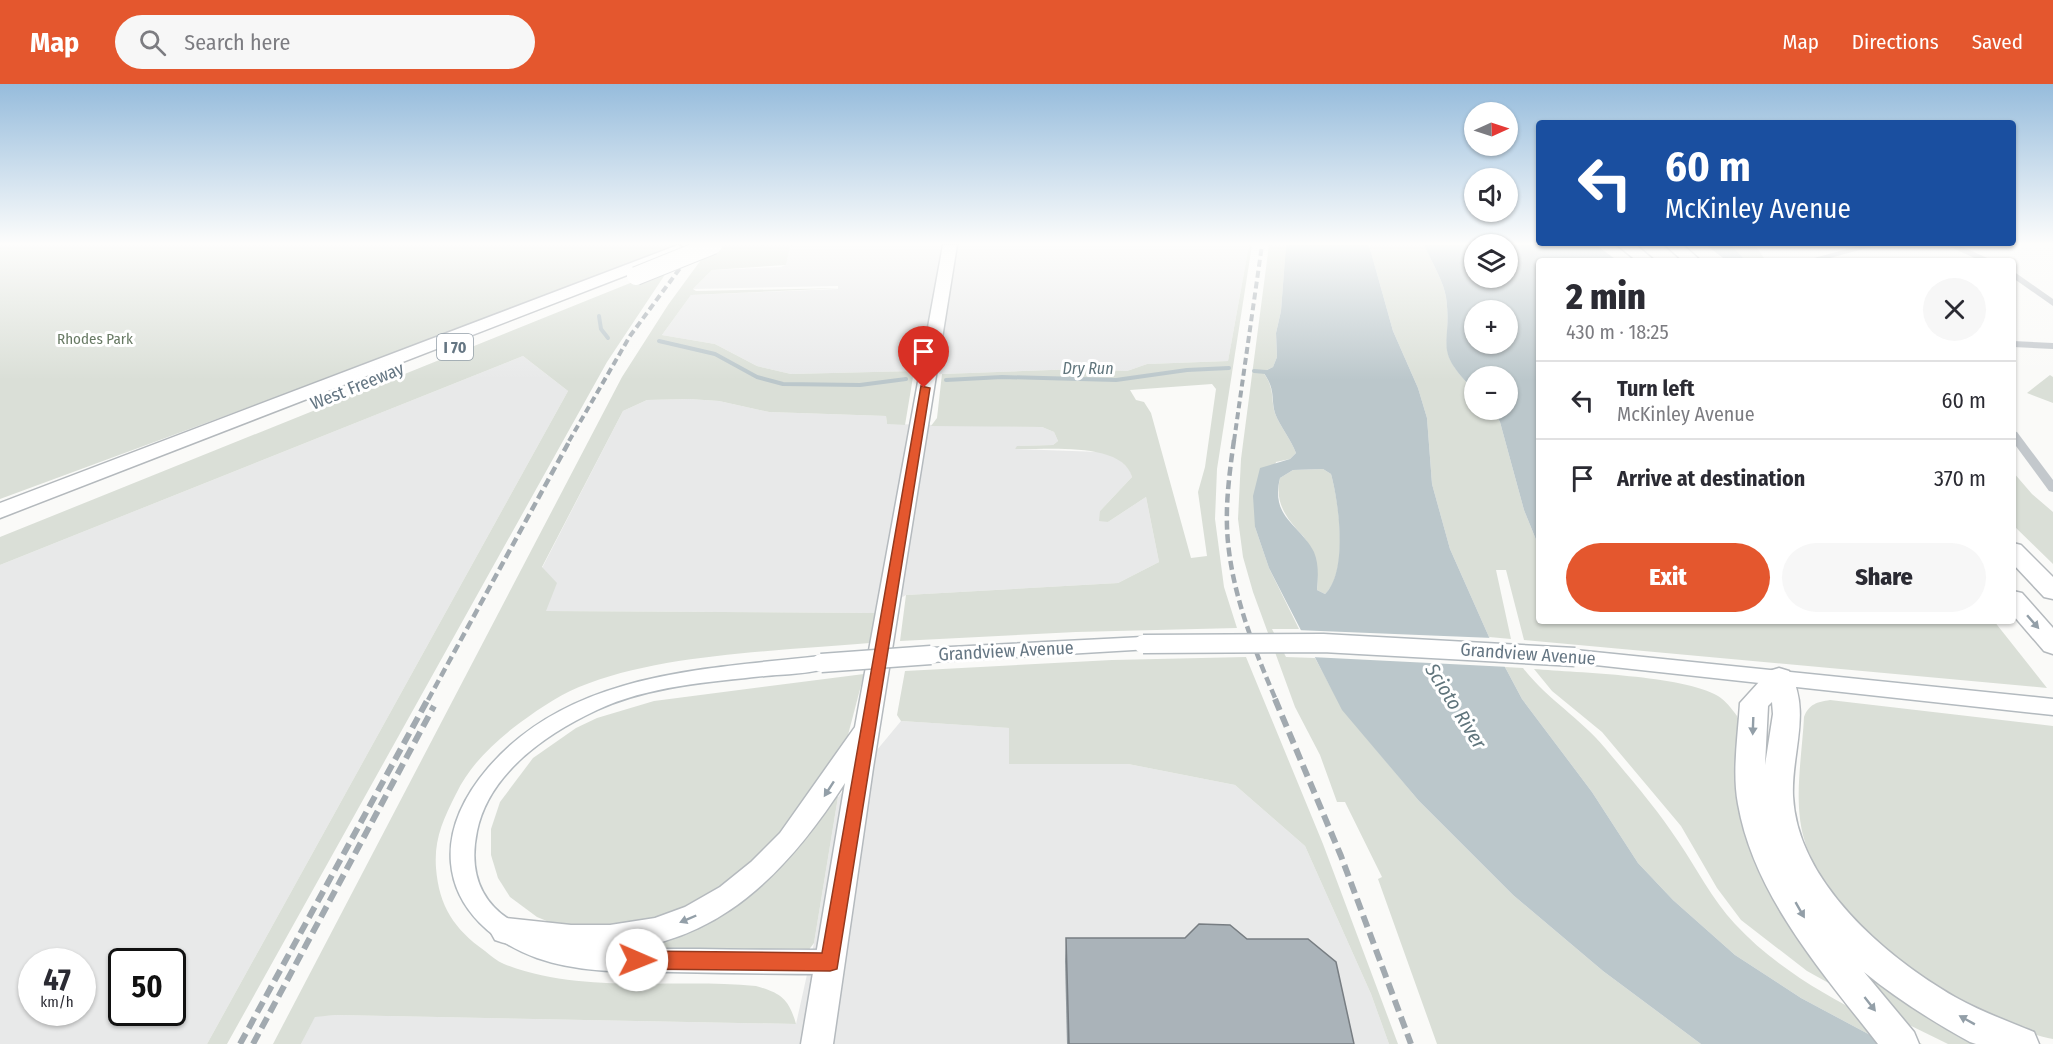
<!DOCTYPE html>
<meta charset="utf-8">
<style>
body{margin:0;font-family:"Fira Sans Condensed",sans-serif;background:#f7f7f7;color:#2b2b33;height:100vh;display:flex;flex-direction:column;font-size:22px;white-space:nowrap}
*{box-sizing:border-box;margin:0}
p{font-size:20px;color:#7c7c81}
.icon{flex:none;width:33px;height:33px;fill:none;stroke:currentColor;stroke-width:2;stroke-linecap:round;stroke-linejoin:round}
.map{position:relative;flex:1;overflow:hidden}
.sheet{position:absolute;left:1536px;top:174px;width:480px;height:366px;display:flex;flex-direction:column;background:#fff;border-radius:6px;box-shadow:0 2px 4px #0004}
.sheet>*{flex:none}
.hud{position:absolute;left:1536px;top:36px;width:480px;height:126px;border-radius:6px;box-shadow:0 2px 4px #0004;background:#1a4fa0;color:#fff;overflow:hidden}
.needle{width:39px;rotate:87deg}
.tools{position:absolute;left:1464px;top:18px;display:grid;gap:12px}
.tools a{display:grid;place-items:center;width:54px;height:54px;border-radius:50%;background:#fff;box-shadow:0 2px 4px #0004;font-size:30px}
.speed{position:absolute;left:18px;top:864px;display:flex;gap:12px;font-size:30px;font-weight:700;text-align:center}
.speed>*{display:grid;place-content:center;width:78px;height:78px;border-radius:50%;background:#fff;box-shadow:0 2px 4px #0004;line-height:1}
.speed small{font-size:15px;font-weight:400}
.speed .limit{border:3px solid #111;border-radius:9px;background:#fff;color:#111}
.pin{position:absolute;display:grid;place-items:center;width:51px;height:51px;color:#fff;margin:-62px -26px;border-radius:50% 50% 50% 0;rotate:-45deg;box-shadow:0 0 6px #0007}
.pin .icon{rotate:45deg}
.me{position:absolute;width:66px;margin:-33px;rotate:91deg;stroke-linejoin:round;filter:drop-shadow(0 0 4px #0008)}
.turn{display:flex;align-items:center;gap:21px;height:126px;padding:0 30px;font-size:27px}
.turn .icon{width:78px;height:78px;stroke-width:2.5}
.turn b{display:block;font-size:42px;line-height:51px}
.round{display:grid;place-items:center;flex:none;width:63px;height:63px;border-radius:32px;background:#f7f7f7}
.overview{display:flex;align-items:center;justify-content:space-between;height:102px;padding:0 30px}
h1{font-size:36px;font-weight:800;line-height:45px}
.cta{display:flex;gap:12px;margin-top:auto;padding:12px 30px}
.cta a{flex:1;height:69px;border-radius:36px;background:#e4572e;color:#fff;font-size:24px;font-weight:800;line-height:69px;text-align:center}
.cta a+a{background:#f7f7f7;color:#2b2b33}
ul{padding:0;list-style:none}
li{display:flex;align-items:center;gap:18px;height:78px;padding:0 30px;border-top:2px solid #e1e1e2}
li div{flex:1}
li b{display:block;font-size:22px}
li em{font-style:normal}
header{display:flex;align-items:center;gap:36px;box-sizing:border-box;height:84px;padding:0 30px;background:#e4572e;color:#fff}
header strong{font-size:28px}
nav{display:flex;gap:33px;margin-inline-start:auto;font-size:21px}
.search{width:420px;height:54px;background:#f7f7f7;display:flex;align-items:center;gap:15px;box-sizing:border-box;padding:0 21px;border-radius:33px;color:#7c7c81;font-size:22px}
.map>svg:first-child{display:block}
</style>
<header>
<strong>Map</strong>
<div class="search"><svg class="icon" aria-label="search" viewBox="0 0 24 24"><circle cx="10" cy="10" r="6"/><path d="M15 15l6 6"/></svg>Search here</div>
<nav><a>Map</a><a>Directions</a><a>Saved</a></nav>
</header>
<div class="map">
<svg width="2053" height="960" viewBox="0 0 2053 960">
<rect width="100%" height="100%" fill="#fafaf8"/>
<g fill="#e8e9e9" fill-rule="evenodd">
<path d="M794,161h455l-21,116 -81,3 -20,7 -49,-2 -136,5 -28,-3 -123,3 -34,-8 -42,-22 -53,-9 29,-40 147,-6v-3l-145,3 19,-19 69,-3 5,-2 4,-19z"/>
<path d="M523,272l45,35 -361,653h-207v-479zM32,878h50v50h-50zM122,878h50v50h-50z"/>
<path d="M689,315l30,2 50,11 117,4 1,8 155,3 12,5 4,9 -5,4 -35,1 -3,3 85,3 18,6 12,12 2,7 -32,34 8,11 38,-25 13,65 -41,21 -212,12 -30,18 -330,-2 -4,-43 81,-157 24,-11z"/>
<path d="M901,637l109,7 -1,36h119l107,21 70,61 66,148 18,50h-1088l14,-28 20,-1 461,9 18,-81 24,-146z"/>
</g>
<g fill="#dadfd7" fill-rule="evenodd">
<path d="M0,161h674l-273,106 -401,148z"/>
<path d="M726,161h68l-4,2 -4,18 -74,5 -19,19 3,2 147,-3 -152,7 -29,40 53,9 42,22 34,8 123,-3 -9,54 -18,-1 -1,-8 -117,-4 -50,-11 -30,-2 -42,1 -24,11 -81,156 15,16 -11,28 330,2 -6,30c-88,8 -209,10 -291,44 -24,10 -46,26 -66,41 -24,19 -44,39 -57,66 -13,26 -22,45 -20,74 3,38 18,61 49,83 6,5 12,10 19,13 79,31 170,14 252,22 25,7 33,13 40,38l-461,-9 -20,2 -14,27h-28l349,-667 46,-72 38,-52z"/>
<path d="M1249,161h3l-35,224 -2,50 9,68 13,41 -161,4 -176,9 6,-46 212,-12 41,-21 -13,-65 -38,25 -9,-1 1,-10 32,-34c-9,-36 -87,-27 -117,-28l2,-3 36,-1 5,-4 -4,-9 -12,-5 -111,-1 6,-8 5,-44 136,-5 49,2 20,-7 81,-3zM1212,300l4,5 -11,78 -7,25 9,64 -16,2 -40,-145 -7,-11 -8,-2 -6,-10z"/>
<path d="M1269,161h17l-5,66 -5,22 1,24 -4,10 -10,5c14,19 6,30 14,46 6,12 14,22 19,35l-6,6 -14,3 -21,65 14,41 30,61h-27l14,28 29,1 28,52 76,91 94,94 90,76 98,73h-264l-59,-165 4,-2 -37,-75h-8l-17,-47 -25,-48 -42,-115 -10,-35 -5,-38 3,-60z"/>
<path d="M1369,161h55c7,16 19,35 22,52 7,50 -14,50 28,93v20h20l6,12 24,88 15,37v74h455l53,67 -523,-48 -18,-70h-10l15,69 -22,-2 -39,-88 -18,-65 -5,-66 -9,-30 -25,-57z"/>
<path d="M1731,161h24l11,16h-20z"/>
<path d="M670,183l-63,95 -380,682h-20l361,-653 -45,-35 -523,209v-28z"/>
<path d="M2050,291l3,2v26l-26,-10z"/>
<path d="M1323,385l8,5c8,29 18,98 -6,120l-8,-4c2,-16 -3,-41 -14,-54 -16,-17 -29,-33 -23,-58l13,-8z"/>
<path d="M2013,388l19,22 21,18v52l-40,-39z"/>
<path d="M1246,573l77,187 75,200h-9l-18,-50 -66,-148 -70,-61 -107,-21h-119v-36l-108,-7 -4,-6 8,-44 207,-11z"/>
<path d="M1505,583l18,1c24,31 57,50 82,80 25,30 52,61 73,93 19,28 34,58 57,83 51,55 120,87 187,120h-35l-86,-46 -66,-43 -62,-55 -35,-37 -46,-71 -70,-93z"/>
<path d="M1534,585c45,4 148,6 184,27 8,5 14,13 19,20l106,275 -36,-20 -66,-51 -24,-32 -36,-62 -79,-94 -50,-41z"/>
<path d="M864,590l-16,61 -30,62 -101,102 -84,30 -69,-1 -27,-11 -27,-20 -12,-19 -7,-23v-26l9,-27 33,-44 43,-30 21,-10 57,-17z"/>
<path d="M1830,616l223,26v313c-86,-17 -218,-109 -247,-194 -14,-39 -4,-87 -2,-128 5,-13 13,-15 26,-17z"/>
<path d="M833,713h5l-24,146 -6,8h-148l6,-17z"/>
<path d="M1803,806l200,154h-55l-51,-25z"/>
</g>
<g fill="#bbc7cb" fill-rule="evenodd">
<path d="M1286,161h83l24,86 25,57 9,30 5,66 18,65 39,88 33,62 70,93 46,71 35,37 62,55 66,43 86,46h-186l-98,-73 -90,-76 -94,-94 -77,-91 -73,-142 -14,-41 -2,-31 7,-28 30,-9 6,-6c-5,-13 -13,-23 -19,-35 -8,-17 1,-26 -14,-46l10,-5 4,-10 -1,-24 5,-22zM1323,385l8,5c8,29 17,98 -6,120l-8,-4c1,-12 2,-26 -3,-38 -14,-28 -44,-34 -34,-74l13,-8z"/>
<path d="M1424,161h50v33h34v-33h88l22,16h-79v286l-15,-37 -24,-88 -6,-12h14v-34h-34v14c-43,-43 -21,-43 -28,-93 -3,-17 -15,-36 -22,-52zM1474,226h34v34h-34z"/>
<path d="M1706,161h25l15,16h-19z"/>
</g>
<path fill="#fafaf8" d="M1296,546l197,8 16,29 -198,-10z"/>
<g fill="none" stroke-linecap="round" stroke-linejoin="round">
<g stroke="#bbc7cb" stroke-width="4">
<path d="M599,232l2,13 7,9"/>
<path d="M659,257l56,13 42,23 26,7 77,1 46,-6"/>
<path d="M1254,287l12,1"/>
<path d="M946,296l56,-3 114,3 71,-10 42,-2"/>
</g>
<defs>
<g id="secondary">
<path d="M1143,553l7,2 3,5 -3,5 -219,13 -7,-2 -3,-5 3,-5 7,-2z"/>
<path d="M1575,566l478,49v16l-485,-53 -3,-5 3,-5z"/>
<path d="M821,572l7,2 3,5 -3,5c-20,6 -42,6 -63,8 -55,6 -117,10 -168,34 -51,24 -108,63 -120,121 -26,125 144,118 222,118 43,1 87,1 131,1l9,4 4,8 -4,8 -9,4c-53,0 -106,-1 -159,-2 -45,0 -91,1 -134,-14 -42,-15 -82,-47 -86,-95 -3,-35 14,-68 37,-95 82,-96 216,-99 333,-112z"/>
</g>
<path id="primary" d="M943,161h14l-84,523 -40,276h-32l44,-261c-68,105 -145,177 -278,168 -24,-2 -50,-3 -72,-11l-5,-9 5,-9 10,-4 66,7h39l45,-7 30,-11 35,-20 31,-25 29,-29 75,-106z"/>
<g id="motorway">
<path d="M678,161l8,5 -2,3 -684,265v-15z"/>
<path d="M1617,161h19l19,16h-18z"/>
<path d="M1665,161h18l18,16h-18z"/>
<path d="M2013,459l8,2 32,32v22l-9,-2 -31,-33z"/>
<path d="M2013,507l9,2 31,35v26l-9,-3 -31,-36z"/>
<path d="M1779,584l10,3c23,40 2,82 4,125 4,86 93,161 162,201 25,14 52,24 79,35l5,12h-63l-6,-2c-38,-21 -73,-43 -106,-70l50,60 5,12h-41c-55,-71 -124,-148 -140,-240 -6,-33 0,-68 2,-101l29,-32zM1772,618l1,12 -8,51 3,-59z"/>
</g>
</defs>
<use href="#secondary" stroke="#b3babf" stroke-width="3"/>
<use href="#primary" stroke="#b5babe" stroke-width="3"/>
<use href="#motorway" stroke="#b4b9bd" stroke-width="3"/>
<g fill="#c3c8cc" fill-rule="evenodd">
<path d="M1862,161h16l-59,16h-16z"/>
<path d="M1946,161h12l36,16h-13z"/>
<path d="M2013,187l40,28v7l-40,-28z"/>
<path d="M2013,257l40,2v6l-40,-2z"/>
<path d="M2013,347l4,1 36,48v12l-4,-1 -36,-49z"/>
</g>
<use href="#secondary" fill="#fff" fill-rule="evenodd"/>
<use href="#primary" fill="#fff" fill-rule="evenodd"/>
<use href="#motorway" fill="#fff" fill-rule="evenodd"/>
<g stroke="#a2aab0" stroke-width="4" stroke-dasharray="7 4" stroke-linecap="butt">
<path d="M569,357l61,-105 67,-91"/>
<path d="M1234,357l28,-196"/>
</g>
<g stroke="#a2aab0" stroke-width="4.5" stroke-dasharray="9 4.5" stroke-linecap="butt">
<path d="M1234,356c-4,29 -8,58 -7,87 2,59 26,120 49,173"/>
<path d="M428,616l142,-260"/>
</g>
<g stroke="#a2aab0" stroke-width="6" stroke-dasharray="12 6" stroke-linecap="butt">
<path d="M1275,615l66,157 70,188"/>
<path d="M240,960l188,-345"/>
<path d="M253,960l181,-338"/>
</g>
<defs>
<g id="secondary-bridge">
<path d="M1143,560l180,-1 252,14"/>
<path d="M821,579l110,-8"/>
</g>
<path id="motorway-bridge" d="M636,192l77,-31"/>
</defs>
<use href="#secondary-bridge" stroke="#b3babf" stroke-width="21" stroke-linecap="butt"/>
<use href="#motorway-bridge" stroke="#b4b9bd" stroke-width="20" stroke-linecap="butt"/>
<use href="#secondary-bridge" stroke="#fff" stroke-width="18"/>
<use href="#motorway-bridge" stroke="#fff" stroke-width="18"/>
</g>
<path fill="#929a9f" d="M1066,854l288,106h-287l-2,-83z"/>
<path fill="#aab3b9" stroke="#777d82" stroke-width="1.5" d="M1199,840l31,1 17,14h61l28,23 18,82h-285l-3,-106h119z"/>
<defs><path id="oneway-solid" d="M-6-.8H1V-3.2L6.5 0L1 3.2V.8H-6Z" transform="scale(1.5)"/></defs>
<g fill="#939fa8">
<use href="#oneway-solid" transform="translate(2033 538) rotate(49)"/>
<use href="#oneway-solid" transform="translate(1753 642) rotate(92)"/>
<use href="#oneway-solid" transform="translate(829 705) rotate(123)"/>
<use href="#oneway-solid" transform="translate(1800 826) rotate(60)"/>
<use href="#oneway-solid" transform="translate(688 835) rotate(157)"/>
<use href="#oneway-solid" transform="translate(1870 920) rotate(52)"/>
<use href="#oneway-solid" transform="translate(1967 936) rotate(-151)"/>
</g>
<linearGradient id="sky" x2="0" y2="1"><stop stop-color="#96bcdc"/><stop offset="0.54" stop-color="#fdfdfc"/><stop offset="1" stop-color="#fdfdfc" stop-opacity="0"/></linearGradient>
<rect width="2053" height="296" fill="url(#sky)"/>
<path fill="#e4572e" stroke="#94391e" stroke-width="1.5" d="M921,302l9,2 -93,581 -7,2 -193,-2 -7,-3 -3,-6 3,-6 7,-3 185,2z"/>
<g text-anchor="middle" stroke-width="6" stroke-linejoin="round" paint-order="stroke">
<g font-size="15" fill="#687a64" stroke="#fff">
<text x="95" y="260">Rhodes Park</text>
</g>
<rect fill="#fff" stroke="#939fa8" stroke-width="1.5" x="437" y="250" width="36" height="26" rx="4.5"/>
<g font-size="16" font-weight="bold" fill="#657683">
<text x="455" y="269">I 70</text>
</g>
<g font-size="16" font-style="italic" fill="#60757c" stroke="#fff">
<text x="1088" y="290">Dry Run</text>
</g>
<g font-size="18" fill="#657683" stroke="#fff">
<text transform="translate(357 302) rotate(-22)" y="6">West Freeway</text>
<text transform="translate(1006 567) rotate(-3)" y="6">Grandview Avenue</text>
<text transform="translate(1528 570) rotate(4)" y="6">Grandview Avenue</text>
</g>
<g font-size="20" font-style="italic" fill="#60757c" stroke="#fff">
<text transform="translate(1456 622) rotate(58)" y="7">Scioto River</text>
</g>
</g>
</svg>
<div class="tools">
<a><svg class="needle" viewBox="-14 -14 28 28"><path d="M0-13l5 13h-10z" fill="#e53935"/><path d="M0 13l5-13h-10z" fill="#7c7c81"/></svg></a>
<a><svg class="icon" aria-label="sound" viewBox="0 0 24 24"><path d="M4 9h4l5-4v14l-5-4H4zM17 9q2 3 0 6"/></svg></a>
<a><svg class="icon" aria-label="layers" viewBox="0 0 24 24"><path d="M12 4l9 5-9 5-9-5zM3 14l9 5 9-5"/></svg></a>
<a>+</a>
<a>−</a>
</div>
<div class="speed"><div>47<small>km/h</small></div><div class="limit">50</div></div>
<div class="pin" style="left:924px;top:304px;background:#d93025"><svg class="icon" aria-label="arrive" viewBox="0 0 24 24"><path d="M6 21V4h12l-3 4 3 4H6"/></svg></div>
<svg class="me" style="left:637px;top:876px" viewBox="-20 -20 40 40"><circle r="19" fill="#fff"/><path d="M0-13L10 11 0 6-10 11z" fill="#e4572e"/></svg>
<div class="hud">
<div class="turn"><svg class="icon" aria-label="left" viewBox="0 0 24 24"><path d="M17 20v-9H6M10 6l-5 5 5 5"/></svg><div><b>60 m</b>McKinley Avenue</div></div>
</div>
<section class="sheet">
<div class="overview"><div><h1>2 min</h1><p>430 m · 18:25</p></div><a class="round"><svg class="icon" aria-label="close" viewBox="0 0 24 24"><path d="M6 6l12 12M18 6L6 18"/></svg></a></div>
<ul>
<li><svg class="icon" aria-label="left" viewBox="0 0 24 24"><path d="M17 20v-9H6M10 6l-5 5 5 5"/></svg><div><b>Turn left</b><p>McKinley Avenue</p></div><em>60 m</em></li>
<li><svg class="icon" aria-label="arrive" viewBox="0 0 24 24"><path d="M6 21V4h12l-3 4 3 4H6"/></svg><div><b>Arrive at destination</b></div><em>370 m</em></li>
</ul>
<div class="cta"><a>Exit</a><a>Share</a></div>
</section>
</div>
